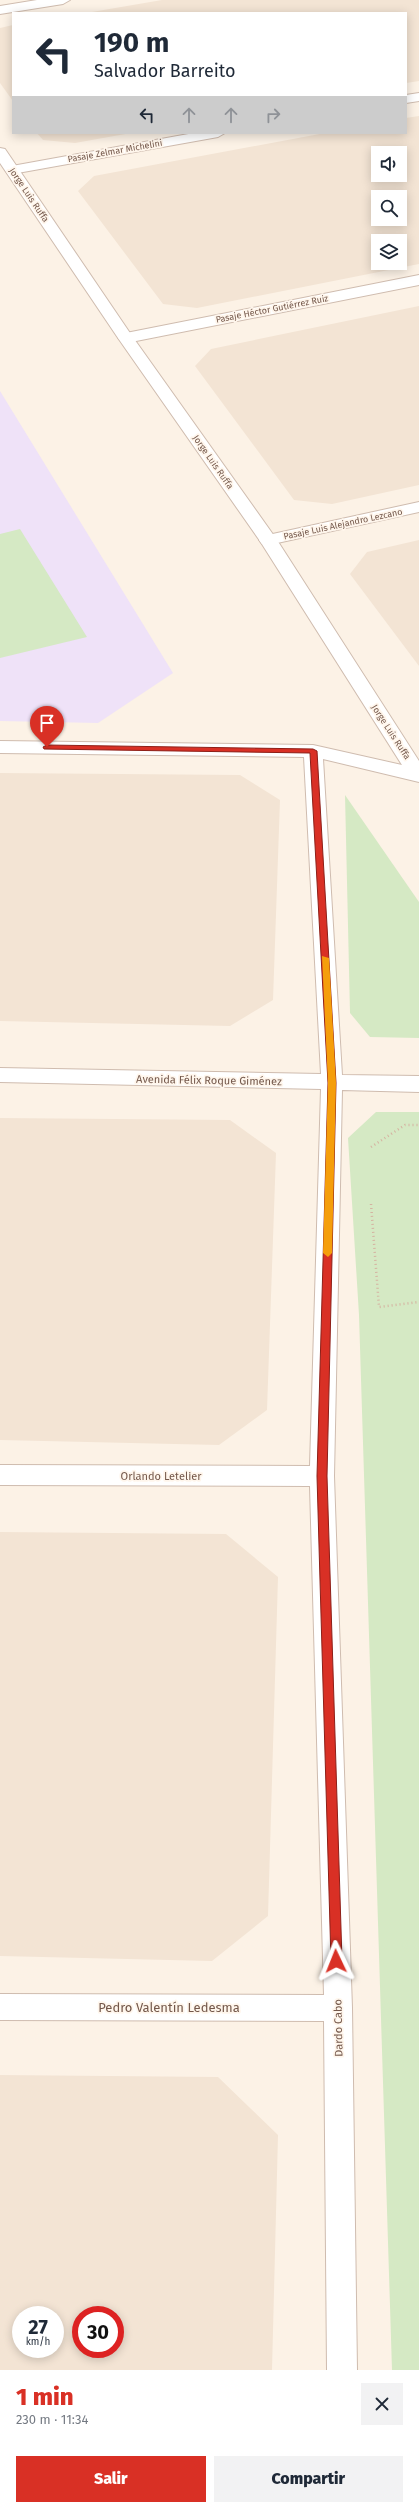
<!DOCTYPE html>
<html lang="es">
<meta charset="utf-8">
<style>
body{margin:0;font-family:"Fira Sans",sans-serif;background:#f2f2f3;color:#1f2937;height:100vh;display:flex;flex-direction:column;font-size:15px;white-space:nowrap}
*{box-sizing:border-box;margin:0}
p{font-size:13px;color:#747a83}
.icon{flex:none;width:22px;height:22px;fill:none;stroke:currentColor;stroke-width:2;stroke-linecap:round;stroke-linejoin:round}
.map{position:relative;height:2370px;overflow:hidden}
.details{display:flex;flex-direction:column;background:#fff;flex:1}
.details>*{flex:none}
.guide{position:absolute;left:12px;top:12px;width:395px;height:122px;border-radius:0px;box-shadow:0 2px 10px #0003;background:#fff;color:#1f2937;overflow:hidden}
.controls{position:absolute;left:371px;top:146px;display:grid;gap:8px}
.controls a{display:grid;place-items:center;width:36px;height:36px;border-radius:0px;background:#fff;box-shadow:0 2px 10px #0003;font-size:20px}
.speed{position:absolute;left:12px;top:2306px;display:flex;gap:8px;font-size:20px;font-weight:700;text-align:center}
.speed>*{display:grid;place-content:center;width:52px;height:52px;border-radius:50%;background:#fff;box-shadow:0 2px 10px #0003;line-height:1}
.speed small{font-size:10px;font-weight:400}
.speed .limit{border:6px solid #d22;background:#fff;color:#111}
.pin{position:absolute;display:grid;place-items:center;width:34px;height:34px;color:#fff;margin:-41px -17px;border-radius:50% 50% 50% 0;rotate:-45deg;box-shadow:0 0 4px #0007}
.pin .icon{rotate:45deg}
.me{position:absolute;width:44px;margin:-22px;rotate:358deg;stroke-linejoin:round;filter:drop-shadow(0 0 3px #0008)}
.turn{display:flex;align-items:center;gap:14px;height:84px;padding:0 16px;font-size:18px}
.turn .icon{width:52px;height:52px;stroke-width:2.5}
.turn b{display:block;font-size:28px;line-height:34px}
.lanes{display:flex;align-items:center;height:38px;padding:0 16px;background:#0003;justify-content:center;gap:20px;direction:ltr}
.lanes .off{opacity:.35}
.round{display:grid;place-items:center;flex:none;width:42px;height:42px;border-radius:0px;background:#f2f2f3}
.overview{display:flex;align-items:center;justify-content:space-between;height:68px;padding:0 16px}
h1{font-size:24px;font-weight:800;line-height:30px;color:#d93025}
.primary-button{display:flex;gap:8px;margin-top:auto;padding:8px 16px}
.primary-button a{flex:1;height:46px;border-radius:0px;background:#d93025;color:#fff;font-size:16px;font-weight:800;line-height:46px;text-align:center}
.primary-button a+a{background:#f2f2f3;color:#1f2937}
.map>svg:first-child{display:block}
</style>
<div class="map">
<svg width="419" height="2370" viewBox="0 0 419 2370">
<rect width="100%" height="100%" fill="#fcf2e6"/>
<g fill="#f3e4d4" fill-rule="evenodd">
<path d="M162,0h257v81l-13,2v-70h-320z"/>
<path d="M13,25v76l-13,-18v-55z"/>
<path d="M419,116v148l-222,44 -34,-4 -85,-113 16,-15 231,-43h81v-15zM378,153h22v22h-22zM378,197h22v22h-22zM378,241h22v22h-22z"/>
<path d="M37,133h94l-56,10 -32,-3z"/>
<path d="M419,306v179l-87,19 -38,-4 -99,-134 16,-17z"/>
<path d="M419,540v126l-69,-92 17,-22z"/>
<path d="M0,773l240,2 40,25 -7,200 -43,26 -230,-5z"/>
<path d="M0,1118l230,2 46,33 -9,257 -48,35 -219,-5z"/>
<path d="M0,1532l226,2 52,43 -10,339 -56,45 -212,-5z"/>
<path d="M0,2075l218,2 60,58 -6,235h-272zM21,2315h34v34h-34zM81,2315h34v34h-34z"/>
</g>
<path fill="#efe2f8" d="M0,391l173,282 -75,50 -98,-2z"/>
<g fill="#d5e9c4">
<path d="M20,529l67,108 -87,21v-124z"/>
<path d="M345,795l74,107v136l-49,-1 -20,-24z"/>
<path d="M376,1112h43v1258h-27l-33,-1055 -11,-177z"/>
</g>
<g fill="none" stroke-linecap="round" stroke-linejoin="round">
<defs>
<g id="lane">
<path d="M37,0h33l-7,4 -63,10v-8z"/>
<path d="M419,93v8l-13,2v-8z"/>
<path d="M194,133h31l-7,4 -206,37 -7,-4 7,-4z"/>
<path d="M419,275v10l-293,58 -8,-5 8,-5z"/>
<path d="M419,502v10l-151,33 -6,-1 -3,-4 3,-4 6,-1z"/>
</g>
<path id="street" d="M0,148l5,1 127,187 145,204 142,221v21l-96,-23 19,316 77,1v16l-77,-2 -8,386 18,532 5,362h-30l-3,-349 -324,-1v-26l324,1 -14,-509 -310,-1v-20l310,1 11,-377 -321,-7v-14l321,6 -17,-317 -304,-4v-12l313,4 89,20 -142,-224 -142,-203 -118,-175z"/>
</defs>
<use href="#lane" stroke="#cfbcaf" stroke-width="2"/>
<use href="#street" stroke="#cfbcaf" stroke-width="2"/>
<g stroke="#d5b3a1" stroke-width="2.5" stroke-dasharray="1 3" stroke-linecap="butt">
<path d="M371,1147l34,-22h14"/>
<path d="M371,1204l8,103 40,-5"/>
</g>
<use href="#lane" fill="#fff" fill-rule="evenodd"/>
<use href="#street" fill="#fff" fill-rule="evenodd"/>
</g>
<path fill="#d93025" stroke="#8d1f18" d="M47,745l266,4 4,2 19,332 -9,393 15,485 -6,5 -5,-5 -14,-485 11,-393 -18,-330 -266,-4 -1,-2z"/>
<path fill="#f59e0b" d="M322,956l7,2 7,125 -4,170 -4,4 -5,-4 5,-170z"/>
<g text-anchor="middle" stroke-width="3.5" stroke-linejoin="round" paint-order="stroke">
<g font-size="9" fill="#74584b" stroke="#fff6ec">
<text transform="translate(115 151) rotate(-10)" y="3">Pasaje Zelmar Michelini</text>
<text transform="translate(29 195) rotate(56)" y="3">Jorge Luis Ruffa</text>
<text transform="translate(272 309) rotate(-11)" y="3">Pasaje Héctor Gutiérrez Ruiz</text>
<text transform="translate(213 462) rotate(55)" y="3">Jorge Luis Ruffa</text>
<text transform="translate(343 524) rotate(-12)" y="3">Pasaje Luis Alejandro Lezcano</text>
<text transform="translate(391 732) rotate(57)" y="3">Jorge Luis Ruffa</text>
</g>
<g font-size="11" fill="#74584b" stroke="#fff6ec">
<text transform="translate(209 1080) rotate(1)" y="4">Avenida Félix Roque Giménez</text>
<text x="161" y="1480">Orlando Letelier</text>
<text transform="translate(338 2028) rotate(-91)" y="4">Dardo Cabo</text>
</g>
<g font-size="13" fill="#74584b" stroke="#fff6ec">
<text x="169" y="2012">Pedro Valentín Ledesma</text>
</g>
</g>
</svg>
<div class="controls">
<a><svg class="icon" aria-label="sound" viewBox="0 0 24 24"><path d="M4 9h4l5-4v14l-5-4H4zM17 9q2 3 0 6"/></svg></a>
<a><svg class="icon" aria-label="search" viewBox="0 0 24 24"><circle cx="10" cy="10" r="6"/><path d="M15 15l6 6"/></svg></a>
<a><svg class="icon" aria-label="layers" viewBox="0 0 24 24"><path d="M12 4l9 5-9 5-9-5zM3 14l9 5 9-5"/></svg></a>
</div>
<div class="speed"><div>27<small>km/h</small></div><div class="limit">30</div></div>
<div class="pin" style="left:47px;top:747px;background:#d93025"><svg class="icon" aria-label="arrive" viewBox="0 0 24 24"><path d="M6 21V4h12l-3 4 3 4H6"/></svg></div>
<svg class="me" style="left:336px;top:1961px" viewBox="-20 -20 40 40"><path d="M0-17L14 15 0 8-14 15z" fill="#d93025" stroke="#fff" stroke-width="4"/></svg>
<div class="guide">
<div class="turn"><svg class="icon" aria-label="left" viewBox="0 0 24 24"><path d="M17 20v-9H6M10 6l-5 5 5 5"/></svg><div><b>190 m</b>Salvador Barreito</div></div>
<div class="lanes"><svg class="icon" aria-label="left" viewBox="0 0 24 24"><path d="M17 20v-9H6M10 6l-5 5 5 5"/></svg><svg class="icon off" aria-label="ahead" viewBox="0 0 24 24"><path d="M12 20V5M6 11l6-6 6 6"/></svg><svg class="icon off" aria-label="ahead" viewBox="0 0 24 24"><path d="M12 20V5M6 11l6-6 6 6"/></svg><svg class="icon off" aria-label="right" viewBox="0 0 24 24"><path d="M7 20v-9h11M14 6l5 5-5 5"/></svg></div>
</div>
</div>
<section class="details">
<div class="overview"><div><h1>1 min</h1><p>230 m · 11:34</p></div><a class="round"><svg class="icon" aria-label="close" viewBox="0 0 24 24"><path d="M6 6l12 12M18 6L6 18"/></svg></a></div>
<div class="primary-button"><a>Salir</a><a>Compartir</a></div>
</section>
